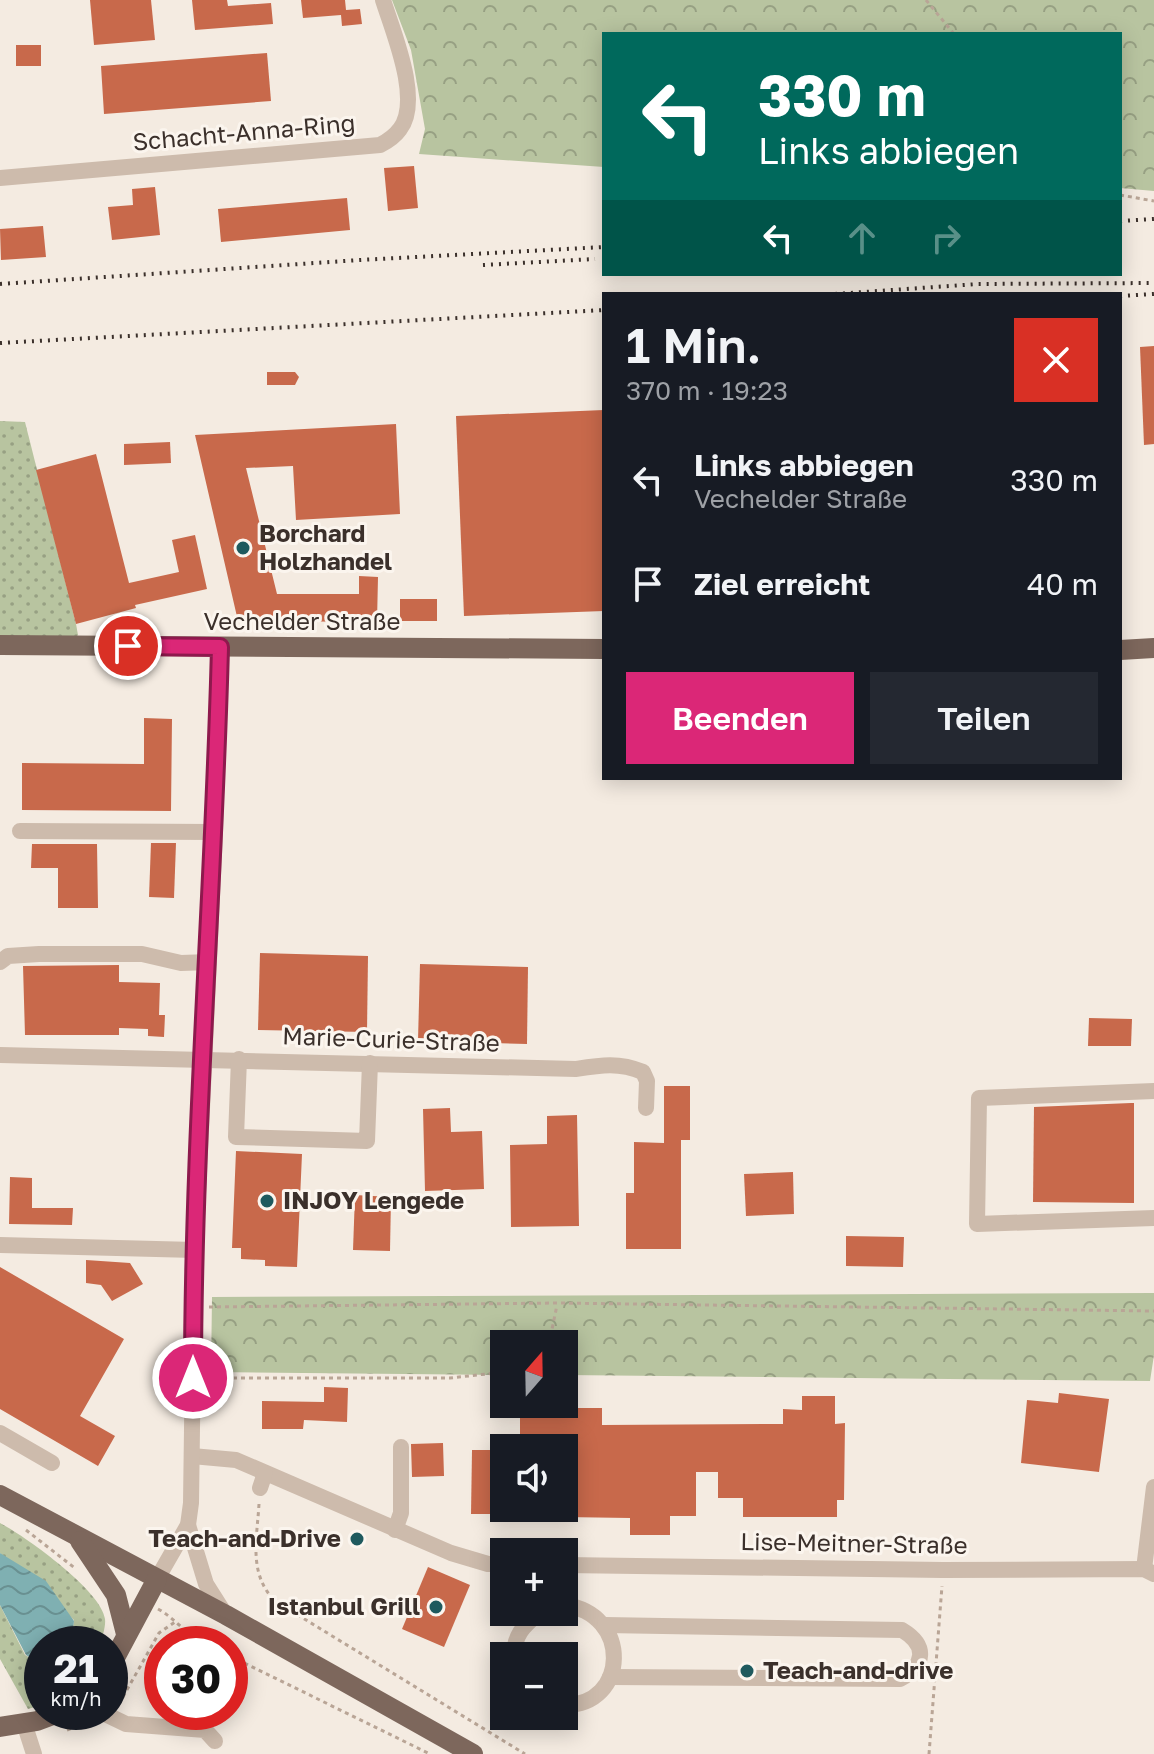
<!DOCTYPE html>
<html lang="de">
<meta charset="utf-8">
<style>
body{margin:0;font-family:"Golos Text",sans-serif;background:#242831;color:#f1f3f6;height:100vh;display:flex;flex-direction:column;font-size:30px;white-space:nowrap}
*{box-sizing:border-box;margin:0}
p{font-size:26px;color:#9ea1a6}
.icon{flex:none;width:44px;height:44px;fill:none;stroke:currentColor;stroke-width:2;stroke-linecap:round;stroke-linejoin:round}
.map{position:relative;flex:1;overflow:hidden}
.details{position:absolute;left:602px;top:292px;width:520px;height:488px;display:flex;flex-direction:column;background:#171b24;border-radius:0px;box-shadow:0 4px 20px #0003}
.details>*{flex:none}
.banner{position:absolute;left:602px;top:32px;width:520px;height:244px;border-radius:0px;box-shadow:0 4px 20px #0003;background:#00695c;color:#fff;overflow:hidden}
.needle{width:52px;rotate:20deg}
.controls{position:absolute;left:490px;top:1330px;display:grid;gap:16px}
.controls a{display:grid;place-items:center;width:88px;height:88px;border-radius:0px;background:#171b24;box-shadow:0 4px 20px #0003;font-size:40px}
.speed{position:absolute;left:24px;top:1626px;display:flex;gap:16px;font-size:40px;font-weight:700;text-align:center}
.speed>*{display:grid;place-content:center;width:104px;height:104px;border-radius:50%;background:#171b24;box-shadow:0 4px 20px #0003;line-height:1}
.speed small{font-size:20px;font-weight:400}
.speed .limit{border:12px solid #d22;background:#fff;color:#111}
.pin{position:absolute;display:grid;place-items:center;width:68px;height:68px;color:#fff;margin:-34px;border:4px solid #fff;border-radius:50%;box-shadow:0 2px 8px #0007}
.me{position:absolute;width:88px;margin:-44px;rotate:0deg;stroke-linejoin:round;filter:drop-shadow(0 0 6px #0008)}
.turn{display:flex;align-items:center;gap:28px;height:168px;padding:0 24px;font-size:36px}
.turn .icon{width:104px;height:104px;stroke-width:2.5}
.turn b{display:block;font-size:56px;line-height:68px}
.lanes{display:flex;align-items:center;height:76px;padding:0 24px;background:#0003;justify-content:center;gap:40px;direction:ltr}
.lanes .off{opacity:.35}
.round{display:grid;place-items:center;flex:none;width:84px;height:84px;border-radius:0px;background:#242831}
.summary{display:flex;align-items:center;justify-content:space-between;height:136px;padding:0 24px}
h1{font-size:48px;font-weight:600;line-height:60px}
.cta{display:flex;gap:16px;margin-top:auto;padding:16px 24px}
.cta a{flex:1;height:92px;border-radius:0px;background:#db2777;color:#fff;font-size:32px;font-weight:600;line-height:92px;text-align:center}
.cta a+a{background:#242831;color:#f1f3f6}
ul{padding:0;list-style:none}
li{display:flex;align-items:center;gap:24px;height:104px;padding:0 24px}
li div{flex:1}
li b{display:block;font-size:30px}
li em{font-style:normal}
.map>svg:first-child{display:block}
</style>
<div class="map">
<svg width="1154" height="1754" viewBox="0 0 1154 1754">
<defs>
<pattern id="grass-dots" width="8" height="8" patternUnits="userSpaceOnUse" patternTransform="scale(2)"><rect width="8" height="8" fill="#b8c4a0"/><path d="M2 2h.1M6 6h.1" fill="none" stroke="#97a083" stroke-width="1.8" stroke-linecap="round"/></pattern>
<pattern id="forest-crowns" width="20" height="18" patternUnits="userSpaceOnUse" patternTransform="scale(2)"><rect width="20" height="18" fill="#b8c4a0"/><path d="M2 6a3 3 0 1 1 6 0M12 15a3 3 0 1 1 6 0" fill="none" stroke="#97a083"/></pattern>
<pattern id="water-waves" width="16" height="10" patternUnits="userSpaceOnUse" patternTransform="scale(2)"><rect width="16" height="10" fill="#7fb0b2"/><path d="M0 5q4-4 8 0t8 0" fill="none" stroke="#699091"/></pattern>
</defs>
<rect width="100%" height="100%" fill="#f4ebe1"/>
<g fill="url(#grass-dots)">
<path d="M0,421l25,1 51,202 2,11 -11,11 -67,-1z"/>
<path d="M0,1523c25,13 102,68 105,96 1,7 -3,18 -4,25h-30l3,-24 -74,-67z"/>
<path d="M0,1605l25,50 17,10v40l-14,4 -28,-50z"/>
</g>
<g fill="url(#forest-crowns)">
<path d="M392,0h762v191l-34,-3v-154h-516v133l-185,-13 6,-25 -14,-79z"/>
<path d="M1154,1293v62l-4,26 -586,-6v-31h-60v31l-293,-3 1,-75z"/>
</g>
<path fill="url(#water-waves)" d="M0,1553l46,28 28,40 -3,23h-29v21l-16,-10 -26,-50z"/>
<g fill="#c8694b">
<path d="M90,0h61l4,40 -61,5z"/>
<path d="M192,0h35l1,6 43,-3 2,21 -78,6z"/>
<path d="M301,0h44l1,10 14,-1 2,15 -20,2 -1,-11 -38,3z"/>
<rect x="16" y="45" width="25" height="21"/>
<path d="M267,53l4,48 -167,13 -3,-48z"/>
<path d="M414,166l4,42 -30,3 -4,-43z"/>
<path d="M155,187l5,48 -48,5 -4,-33 25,-2 -1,-16z"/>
<path d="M347,198l3,32 -129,12 -3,-33z"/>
<path d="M43,226l3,31 -45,3 -1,-31z"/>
<path d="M1154,346v98l-10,1 -4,-98z"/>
<path d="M267,372h28l4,5 -4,8h-28z"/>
<path d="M604,410v201l-140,5 -8,-200z"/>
<path d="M396,424l4,90 -104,6 -3,-54 -47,2 31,126h82v-18l19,1 -1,45 -139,-1 -43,-186z"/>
<path d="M170,442l1,21 -47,2v-21z"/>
<path d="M96,454l33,129 50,-11 -7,-32 23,-5 12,54 -72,16 1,3 -60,16 -40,-154z"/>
<rect x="400" y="599" width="37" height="22"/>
<path d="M144,718l28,1 -1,92 -149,-1v-47l122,1z"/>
<path d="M151,843h25l-2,55 -25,-1z"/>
<path d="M32,844h65l1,64h-40v-40h-27z"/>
<path d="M260,953l108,3 -1,76 -109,-2z"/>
<path d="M420,964l108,3 -1,77 -109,-3z"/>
<path d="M119,965v17l41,1 -1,32h6l-1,22 -16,-1v-7l-29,-1v7h-94l-2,-69z"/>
<path d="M1089,1018l43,1 -1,27h-43z"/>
<path d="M664,1086h26v54h-9v109h-55v-56h8v-51l30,1z"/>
<path d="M1131,1103h3v100l-101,-1 1,-95z"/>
<path d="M450,1108l1,24 31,-1 2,58 -59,2 -2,-82z"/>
<path d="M577,1115l2,111 -68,1 -1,-82 37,-1v-28z"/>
<path d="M236,1151l66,3 -5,113 -32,-1v-6l-24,-1v-11h-9z"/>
<path d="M793,1172l1,42 -48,2 -2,-42z"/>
<path d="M10,1177l22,1v30h41l-1,17 -63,-1z"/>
<path d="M355,1195l36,2 -1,54 -37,-1z"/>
<path d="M846,1236l58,1 -1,30 -57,-1z"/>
<path d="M86,1260l44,3 13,21 -31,17 -11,-16 -15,-2z"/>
<path d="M0,1267l124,72 -44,77 35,20 -17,30 -98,-57z"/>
<path d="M324,1387l24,1 -1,34 -43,-2 -1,9h-41v-28l62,1z"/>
<path d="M1059,1393l50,6 -10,73 -78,-9 6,-63 31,3z"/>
<path d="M802,1396h33v28l10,-1 -1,77h-7v17h-94v-19h-25v-26h-22v44h-26v19h-40v-17l-66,-1v-69h-44v-40h82v17l181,-1v-15l19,1z"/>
<path d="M443,1443l1,33 -32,1 -1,-33z"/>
<path d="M472,1450h32v64h-33z"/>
<path d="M428,1567l42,18 -26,62 -42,-18z"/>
</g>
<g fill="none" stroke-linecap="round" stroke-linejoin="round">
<g stroke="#b9a596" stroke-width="3" stroke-dasharray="4 4" stroke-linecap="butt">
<path d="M926,0l28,34"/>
<path d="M1120,195l34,6"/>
<path d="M209,1307l348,-4 597,8"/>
<path d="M549,1344l8,-39"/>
<path d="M209,1378h241l54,-6"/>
<path d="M259,1504c-2,35 -11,70 16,97l250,153"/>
<path d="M26,1530l50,39"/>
<path d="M158,1609c18,10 28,26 48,35"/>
<path d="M230,1656l200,98"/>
<path d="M119,1704l40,-71 16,-11"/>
<path d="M67,1730l23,-9"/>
<path d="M929,1754l13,-168"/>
</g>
<g stroke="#cdbbac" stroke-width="16">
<path d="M0,178l380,-33c8,-4 15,-9 20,-16 22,-29 -7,-97 -17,-129"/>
<path d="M20,831l195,1"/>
<path d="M0,962l8,-6 31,-2h103l39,9 28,-1"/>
<path d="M0,1055l576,14c25,-4 43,-7 67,3l4,9 -1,27"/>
<path d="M239,1059l-3,78 131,4 3,-78"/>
<path d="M1154,1091l-175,7 -2,126 177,-6"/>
<path d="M0,1245l195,5"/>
<path d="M0,1433l52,30"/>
<path d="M192,1456l44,4 215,93 37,11h16"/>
<path d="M260,1488l5,-15"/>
<path d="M188,1525l18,59 19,30"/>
<path d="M395,1530l6,-17v-66"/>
<path d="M564,1565l379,5 201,-1 10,5"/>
<path d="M1144,1569l10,-82"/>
<path d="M157,1579l31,-54 3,-22 3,-224 21,-447 5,-185"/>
<path d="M564,1605c68,8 65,101 0,100"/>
<path d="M605,1625l297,5c25,15 24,35 -2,49l-290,-2"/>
<path d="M514,1656c0,-22 10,-30 26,-44"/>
<path d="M101,1712l25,12 79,6 10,11"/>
<path d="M24,1723l10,31"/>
</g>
<g stroke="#7d675c" stroke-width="20">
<path d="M0,645l604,4"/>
<path d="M1120,650l34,-2"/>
<path d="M0,1495l226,120 247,139"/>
<path d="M80,1541l36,54 10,39"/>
<path d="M110,1667l47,-88"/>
<path d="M0,1727l37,-6 24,-9"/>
</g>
<g stroke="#3b302b" stroke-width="4" stroke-dasharray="2 6" stroke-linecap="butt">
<path d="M1120,221l34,-2"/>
<path d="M483,265l112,-6"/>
<path d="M0,284l360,-24 244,-13"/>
<path d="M835,294l143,-10 176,-1"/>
<path d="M1120,296l34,-2"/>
<path d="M0,343l604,-33"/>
</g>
</g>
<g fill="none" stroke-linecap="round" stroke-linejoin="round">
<defs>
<path id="route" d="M128,646l92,1c-6,244 -27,487 -27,731"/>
</defs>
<use href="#route" stroke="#8e194d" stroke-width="20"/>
<use href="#route" stroke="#db2777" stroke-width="14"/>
</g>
<g fill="#1f5a5e" stroke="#fbf5ee" stroke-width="3">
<circle cx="243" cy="548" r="8"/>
<circle cx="267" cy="1201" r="8"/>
<circle cx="357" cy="1539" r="8"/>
<circle cx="436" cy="1607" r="8"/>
<circle cx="747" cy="1671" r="8"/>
</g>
<g text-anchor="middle" stroke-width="6" stroke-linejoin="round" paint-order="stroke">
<g font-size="24" fill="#3b302b" stroke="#fbf5ee">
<text transform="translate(244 133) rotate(-5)" y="8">Schacht-Anna-Ring</text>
<text x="302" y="630">Vechelder Straße</text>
<text transform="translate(391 1040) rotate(2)" y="8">Marie-Curie-Straße</text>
<text transform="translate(854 1544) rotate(1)" y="8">Lise-Meitner-Straße</text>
</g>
<g font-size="24" font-weight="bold" fill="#3b302b" stroke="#fbf5ee" text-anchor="start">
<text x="259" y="542">Borchard<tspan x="259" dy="28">Holzhandel</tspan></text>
<text x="283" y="1209">INJOY Lengede</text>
<text x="341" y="1547" text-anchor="end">Teach-and-Drive</text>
<text x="420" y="1615" text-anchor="end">Istanbul Grill</text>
<text x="763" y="1679">Teach-and-drive</text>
</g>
</g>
</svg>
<div class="controls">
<a><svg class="needle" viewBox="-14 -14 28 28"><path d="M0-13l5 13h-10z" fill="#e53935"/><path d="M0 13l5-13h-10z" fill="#9ea1a6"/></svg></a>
<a><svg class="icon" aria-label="sound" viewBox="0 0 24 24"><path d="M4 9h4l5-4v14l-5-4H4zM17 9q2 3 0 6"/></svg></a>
<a>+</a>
<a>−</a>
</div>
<div class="speed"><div>21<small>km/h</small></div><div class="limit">30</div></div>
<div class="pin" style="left:128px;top:646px;background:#d93025"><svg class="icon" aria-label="arrive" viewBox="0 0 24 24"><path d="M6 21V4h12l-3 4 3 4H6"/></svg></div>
<svg class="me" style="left:193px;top:1378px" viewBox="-20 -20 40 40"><circle r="17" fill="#db2777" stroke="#fff" stroke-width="3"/><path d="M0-11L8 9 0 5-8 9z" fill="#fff"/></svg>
<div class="banner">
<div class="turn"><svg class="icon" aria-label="left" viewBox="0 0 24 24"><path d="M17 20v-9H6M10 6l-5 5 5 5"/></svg><div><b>330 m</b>Links abbiegen</div></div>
<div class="lanes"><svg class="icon" aria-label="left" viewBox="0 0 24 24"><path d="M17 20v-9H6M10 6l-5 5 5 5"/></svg><svg class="icon off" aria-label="ahead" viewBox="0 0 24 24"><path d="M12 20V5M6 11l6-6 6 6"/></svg><svg class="icon off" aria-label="right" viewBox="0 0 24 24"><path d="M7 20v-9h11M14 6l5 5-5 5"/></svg></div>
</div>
<section class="details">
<div class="summary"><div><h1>1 Min.</h1><p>370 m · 19:23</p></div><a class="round" style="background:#d93025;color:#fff"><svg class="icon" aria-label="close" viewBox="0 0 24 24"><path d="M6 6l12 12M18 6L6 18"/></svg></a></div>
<ul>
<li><svg class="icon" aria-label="left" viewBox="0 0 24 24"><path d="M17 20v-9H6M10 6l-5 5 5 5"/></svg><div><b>Links abbiegen</b><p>Vechelder Straße</p></div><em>330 m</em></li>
<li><svg class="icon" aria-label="arrive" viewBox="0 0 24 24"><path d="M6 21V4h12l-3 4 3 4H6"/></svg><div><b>Ziel erreicht</b></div><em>40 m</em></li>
</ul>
<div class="cta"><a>Beenden</a><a>Teilen</a></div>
</section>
</div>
